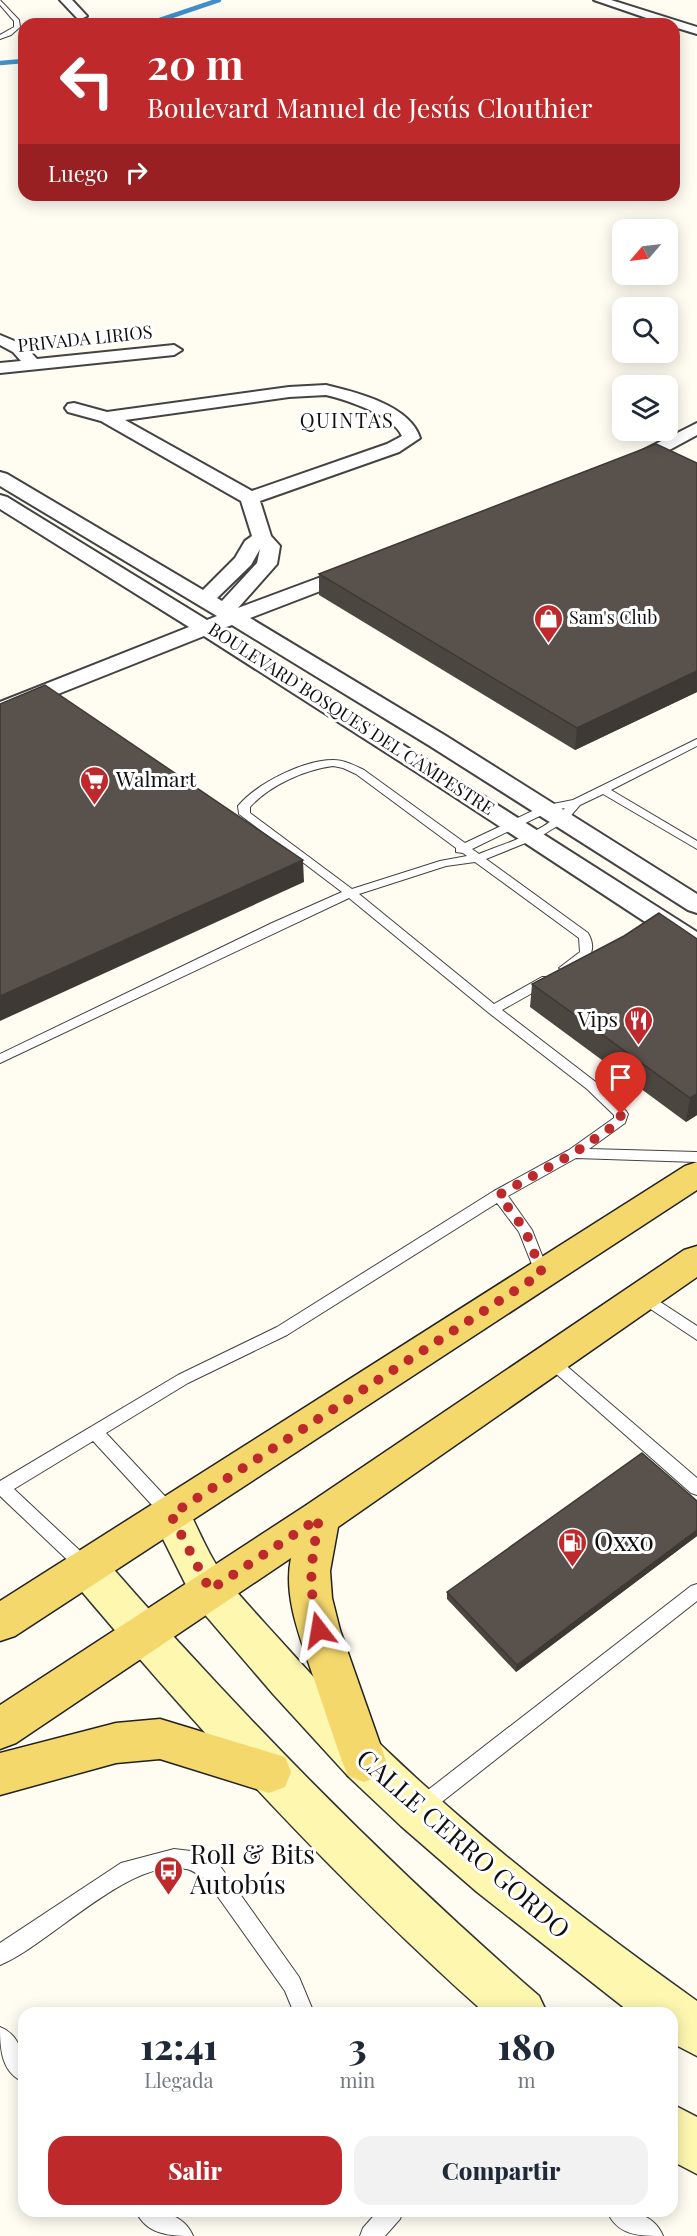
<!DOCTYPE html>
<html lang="es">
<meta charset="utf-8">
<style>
body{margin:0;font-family:"Playfair Display",serif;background:#f2f2f3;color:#1f2937;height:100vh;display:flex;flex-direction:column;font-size:22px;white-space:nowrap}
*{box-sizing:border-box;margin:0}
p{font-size:20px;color:#747a83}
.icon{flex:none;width:33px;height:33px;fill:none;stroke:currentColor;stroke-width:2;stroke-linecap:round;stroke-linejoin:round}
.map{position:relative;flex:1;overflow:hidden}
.panel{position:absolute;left:18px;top:2007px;width:660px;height:210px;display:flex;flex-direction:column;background:#fff;border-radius:18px;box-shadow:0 3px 15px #0003}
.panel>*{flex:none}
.hud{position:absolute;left:18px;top:18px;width:662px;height:183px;border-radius:18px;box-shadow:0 3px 15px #0003;background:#be292c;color:#fff;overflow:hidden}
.needle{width:39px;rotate:242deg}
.fabs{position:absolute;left:612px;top:219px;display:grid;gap:12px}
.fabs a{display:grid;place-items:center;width:66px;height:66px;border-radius:12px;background:#fff;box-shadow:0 3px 15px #0003;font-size:30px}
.pin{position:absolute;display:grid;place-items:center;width:51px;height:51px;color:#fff;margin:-62px -26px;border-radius:50% 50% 50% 0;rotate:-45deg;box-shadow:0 0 6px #0007}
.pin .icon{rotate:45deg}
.me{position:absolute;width:66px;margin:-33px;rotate:346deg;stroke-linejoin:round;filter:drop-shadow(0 0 4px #0008)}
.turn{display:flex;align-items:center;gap:21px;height:126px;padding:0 30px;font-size:27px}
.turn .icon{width:78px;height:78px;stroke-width:2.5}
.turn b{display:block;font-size:42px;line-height:51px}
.then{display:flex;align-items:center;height:57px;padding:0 30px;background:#0003;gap:12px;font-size:22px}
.eta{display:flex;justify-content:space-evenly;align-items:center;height:102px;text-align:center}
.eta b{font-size:36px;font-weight:800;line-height:42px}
.button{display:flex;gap:12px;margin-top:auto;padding:12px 30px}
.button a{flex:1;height:69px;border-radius:18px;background:#be292c;color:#fff;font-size:24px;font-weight:800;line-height:69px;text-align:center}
.button a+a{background:#f2f2f3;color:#1f2937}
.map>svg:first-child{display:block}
</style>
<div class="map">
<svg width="697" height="2236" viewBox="0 0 697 2236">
<rect width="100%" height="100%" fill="#fffdf2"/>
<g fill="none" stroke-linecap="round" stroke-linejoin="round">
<g stroke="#408fcb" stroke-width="4.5">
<path d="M148,24l71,-24"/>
<path d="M0,63l24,-2"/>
</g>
<defs>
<g id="service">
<path d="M0,0l19,20 1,7 -9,8 -11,4v-4l14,-8v-6l-14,-16z"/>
<path d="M697,739v7l-86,44 86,51v8l-94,-55 -23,11 -13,15 -29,18 -52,21 102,74c12,21 -4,33 -23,39l-6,-4 21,-16 -1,-14 -104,-76 -29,4 -87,28 135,110 48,-27h8l2,3 -2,3 -48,27 95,73 29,28 2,3 -3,9 -36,26 108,3v10l-121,-4 -68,38 24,34 17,43 -2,4h-10l-18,-45 -22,-29 -210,132 -99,48 -82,50 70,75 2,5 -2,5 -6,2 -6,-2 -71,-77 -79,48 77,72 2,5 -2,5 -6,2 -6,-2 -79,-75v-15l178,-106 99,-48 217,-136 75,-41 45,-32v-3l-27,-26 -98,-76 -140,-115 -349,165v-9l272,-131 70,-31 -103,-78 -1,-8c19,-23 66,-46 95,-46 11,0 21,5 31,10l101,73 78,-37 30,-6zM333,766l10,2 13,6 100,74v4l7,1 4,3 -27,5 -88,28 -102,-76v-6c20,-22 54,-37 83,-41zM565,808c-21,25 -57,34 -86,46l-7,-5 78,-38z"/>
<path d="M642,1290l55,36v14l-60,-40 -2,-4 2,-4z"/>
<path d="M550,1354l5,2 142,122v17l-6,-2 -146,-129 -3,-4 3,-4z"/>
<path d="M697,1584v17l-268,211 -7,3 -7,-3 -2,-6 2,-6 276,-214z"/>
<path d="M174,1849l17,2 29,15 79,111 15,36h-20l-9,-22 -79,-111c-6,-4 -13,-10 -20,-11 -56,-13 -135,75 -186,96v-22l121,-80z"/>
<path d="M0,2027c23,9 24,34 24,55 -23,-9 -24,-34 -24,-55z"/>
<path d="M136,2211c22,0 47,1 57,25 -22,0 -47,-1 -57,-25z"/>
<path d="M378,2211h25l-3,8 -15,17h-25l3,-8z"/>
<path d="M607,2211c23,0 46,1 56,25 -23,0 -46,0 -56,-25z"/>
</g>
<g id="minor">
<path d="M60,0h12l15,16 -6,3 -4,-1z"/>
<path d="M594,0h17l86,27v7l-23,-7v-3h-10z"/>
<path d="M0,335l24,10 13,14 137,-14 8,5 -8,5 -174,18v-10l21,-2 -8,-9 -13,-7z"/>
<path d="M326,385c29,7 84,20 94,53l-21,14 -139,49 11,35 9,10 -3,18 -39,44 110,-41h14l3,4 -3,4 -112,43 196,118 251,158v19l-9,-3 -258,-164 -198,-121 -11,4 476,303v20l-9,-2 -259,-170 -225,-144 -204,81v-15l189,-75 -189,-118v-14l7,2 200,123 10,-4 -217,-130v-14l7,2 196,116 32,-32 10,-17 7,-5 -11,-35 -140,-80 -33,-9 -3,-4 3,-4 6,-1 33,9 182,-25zM326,395c21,5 67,20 76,41l-15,8 -135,47 -127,-71 164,-23zM260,549l-3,14 -35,38 -5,-3 34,-33z"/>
<path d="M697,423v12l-61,33h-12l-3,-4 3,-4z"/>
</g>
<g id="secondary">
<path d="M171,1498l14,5c13,25 24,54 41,76 17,21 36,41 54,61 124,140 265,253 417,361v55l-25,-13v-30h-41l-154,-121 -76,-66 -53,-50 -75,-82 -78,-91 -44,-88 6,-12z"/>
<path d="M87,1551l15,5c136,156 280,303 437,440l8,17h-62c-149,-133 -284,-280 -413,-433l-6,-12 6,-12z"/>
<path d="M672,2104l25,13v57l-25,-13z"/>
</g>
<g id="primary">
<path d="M697,1162v28l-682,446 -15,5v-40l685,-435z"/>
<path d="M697,1246v31l-359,250 -8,44 2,27 8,32 46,131 -6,15 -16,6 -16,-6 -6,-15c-10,-28 -19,-56 -29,-85 -12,-37 -30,-78 -22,-118l-275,185 -16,6v-44l305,-199 379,-256z"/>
<path d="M160,1719l125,38 6,15 -6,15 -16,6 -109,-34 -44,4 -116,32v-42l116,-30z"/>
</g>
</defs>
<use href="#service" stroke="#434343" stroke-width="2"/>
<use href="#minor" stroke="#434343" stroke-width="4"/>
<use href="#secondary" stroke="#323232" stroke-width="3"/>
<use href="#primary" stroke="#212121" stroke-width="3"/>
<use href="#service" fill="#fff" fill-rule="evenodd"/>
<use href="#minor" fill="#fff" fill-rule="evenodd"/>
<use href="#secondary" fill="#fdf7af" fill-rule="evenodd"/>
<use href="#primary" fill="#f5d86c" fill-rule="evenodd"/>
</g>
<g fill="#4c4641">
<path d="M697,463v229l-122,58 -256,-155v-21z"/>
<path d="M697,939v176l-11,7 -156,-115 2,-23z"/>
<path d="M697,1501v35l-181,136 -69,-73v-7z"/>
</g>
<g fill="#3e3935">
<path d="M697,671v21l-122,58 2,-22z"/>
<path d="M303,860l1,22 -304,139v-25z"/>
<path d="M697,1094v21l-11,7 4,-24z"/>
<path d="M697,1530v6l-181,136 1,-7z"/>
</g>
<g fill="#58514c" stroke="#3e3935" stroke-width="1.5">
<path d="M656,444l41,19v208l-120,57 -258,-154z"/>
<path d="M45,685l258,175 -303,136v-292z"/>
<path d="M659,913l38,26v155l-7,4 -158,-114 92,-48z"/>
<path d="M642,1453l55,48v29l-180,135 -70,-73z"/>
</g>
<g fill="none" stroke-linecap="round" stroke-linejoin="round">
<path stroke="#be292c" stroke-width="10" stroke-dasharray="0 18" d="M319,1630c-12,-47 -8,-65 0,-112l-109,72 -39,-75 371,-242 -17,-43 -26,-35 75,-42 41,-28 5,-5 1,-6"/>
</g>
<defs>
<symbol id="shop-pin" viewBox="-11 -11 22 30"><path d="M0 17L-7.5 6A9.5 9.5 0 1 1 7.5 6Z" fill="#be292c" stroke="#fff"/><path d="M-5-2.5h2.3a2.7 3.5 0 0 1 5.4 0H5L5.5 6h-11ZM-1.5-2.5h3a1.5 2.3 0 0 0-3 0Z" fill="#fff"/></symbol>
<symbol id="supermarket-pin" viewBox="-11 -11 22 30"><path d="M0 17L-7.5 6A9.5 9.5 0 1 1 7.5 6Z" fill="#be292c" stroke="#fff"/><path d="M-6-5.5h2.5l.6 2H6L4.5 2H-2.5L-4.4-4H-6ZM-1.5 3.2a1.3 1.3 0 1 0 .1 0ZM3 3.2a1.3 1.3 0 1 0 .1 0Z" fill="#fff"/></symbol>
<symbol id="restaurant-pin" viewBox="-11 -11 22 30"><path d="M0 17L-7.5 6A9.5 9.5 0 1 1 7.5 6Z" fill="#be292c" stroke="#fff"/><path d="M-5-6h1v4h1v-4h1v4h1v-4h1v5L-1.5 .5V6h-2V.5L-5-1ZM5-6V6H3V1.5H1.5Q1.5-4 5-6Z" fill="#fff"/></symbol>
<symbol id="fuel-pin" viewBox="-11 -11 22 30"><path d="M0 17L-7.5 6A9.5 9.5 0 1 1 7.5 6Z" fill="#be292c" stroke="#fff"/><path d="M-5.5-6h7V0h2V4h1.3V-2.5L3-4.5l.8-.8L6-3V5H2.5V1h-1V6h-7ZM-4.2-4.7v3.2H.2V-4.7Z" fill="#fff"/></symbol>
<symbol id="bus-pin" viewBox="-11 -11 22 30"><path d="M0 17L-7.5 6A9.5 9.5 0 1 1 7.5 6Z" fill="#be292c" stroke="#fff"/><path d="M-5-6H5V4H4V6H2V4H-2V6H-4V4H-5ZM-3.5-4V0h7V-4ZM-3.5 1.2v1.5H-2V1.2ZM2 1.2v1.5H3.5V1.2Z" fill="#fff"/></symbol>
</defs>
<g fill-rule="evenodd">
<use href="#shop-pin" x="532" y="602" width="33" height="45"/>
<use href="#supermarket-pin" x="78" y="764" width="33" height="45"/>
<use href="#restaurant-pin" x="622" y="1004" width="33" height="45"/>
<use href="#fuel-pin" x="556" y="1526" width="33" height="45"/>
<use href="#bus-pin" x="152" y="1854" width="33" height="45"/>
</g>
<g text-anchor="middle" stroke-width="6" stroke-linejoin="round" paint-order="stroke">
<g font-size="18" fill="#101010" stroke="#fff">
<text transform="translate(85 339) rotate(-6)" y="6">PRIVADA LIRIOS</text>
<text transform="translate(351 719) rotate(33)" y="6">BOULEVARD BOSQUES DEL CAMPESTRE</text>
</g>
<g font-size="18" fill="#101010" stroke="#fff" text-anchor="start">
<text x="569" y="624">Sam's Club</text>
</g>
<g font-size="20" letter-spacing="1.5" fill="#101010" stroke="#fff">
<text x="347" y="428">QUINTAS</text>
</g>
<g font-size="21" fill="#101010" stroke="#fff" text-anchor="start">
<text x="116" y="787">Walmart</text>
<text x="618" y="1027" text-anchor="end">Vips</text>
</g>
<g font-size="26" fill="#101010" stroke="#fff" text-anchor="start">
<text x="594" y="1551">Oxxo</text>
<text x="190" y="1864">Roll &amp; Bits<tspan x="190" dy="30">Autobús</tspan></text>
</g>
<g font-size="26" fill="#101010" stroke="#fff">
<text transform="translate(463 1844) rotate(41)" y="9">CALLE CERRO GORDO</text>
</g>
</g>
</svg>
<div class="fabs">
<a><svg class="needle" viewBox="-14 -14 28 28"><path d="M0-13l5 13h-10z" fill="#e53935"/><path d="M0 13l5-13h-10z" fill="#747a83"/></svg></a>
<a><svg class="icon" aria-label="search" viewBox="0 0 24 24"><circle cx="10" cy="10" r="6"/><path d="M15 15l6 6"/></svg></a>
<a><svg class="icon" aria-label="layers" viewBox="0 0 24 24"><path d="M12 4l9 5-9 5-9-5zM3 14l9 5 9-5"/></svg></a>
</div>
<div class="pin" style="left:621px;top:1114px;background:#d93025"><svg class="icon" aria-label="arrive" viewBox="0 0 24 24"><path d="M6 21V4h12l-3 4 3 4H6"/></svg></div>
<svg class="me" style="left:319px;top:1630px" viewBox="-20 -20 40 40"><path d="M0-17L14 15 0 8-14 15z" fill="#be292c" stroke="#fff" stroke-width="4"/></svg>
<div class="hud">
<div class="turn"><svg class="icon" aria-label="left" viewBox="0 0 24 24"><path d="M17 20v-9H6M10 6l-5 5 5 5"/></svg><div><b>20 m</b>Boulevard Manuel de Jesús Clouthier</div></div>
<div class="then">Luego<svg class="icon" aria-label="right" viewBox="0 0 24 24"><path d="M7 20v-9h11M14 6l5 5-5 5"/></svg></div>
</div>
<section class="panel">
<div class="eta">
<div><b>12:41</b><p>Llegada</p></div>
<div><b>3</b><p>min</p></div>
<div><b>180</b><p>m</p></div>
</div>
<div class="button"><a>Salir</a><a>Compartir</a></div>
</section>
</div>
